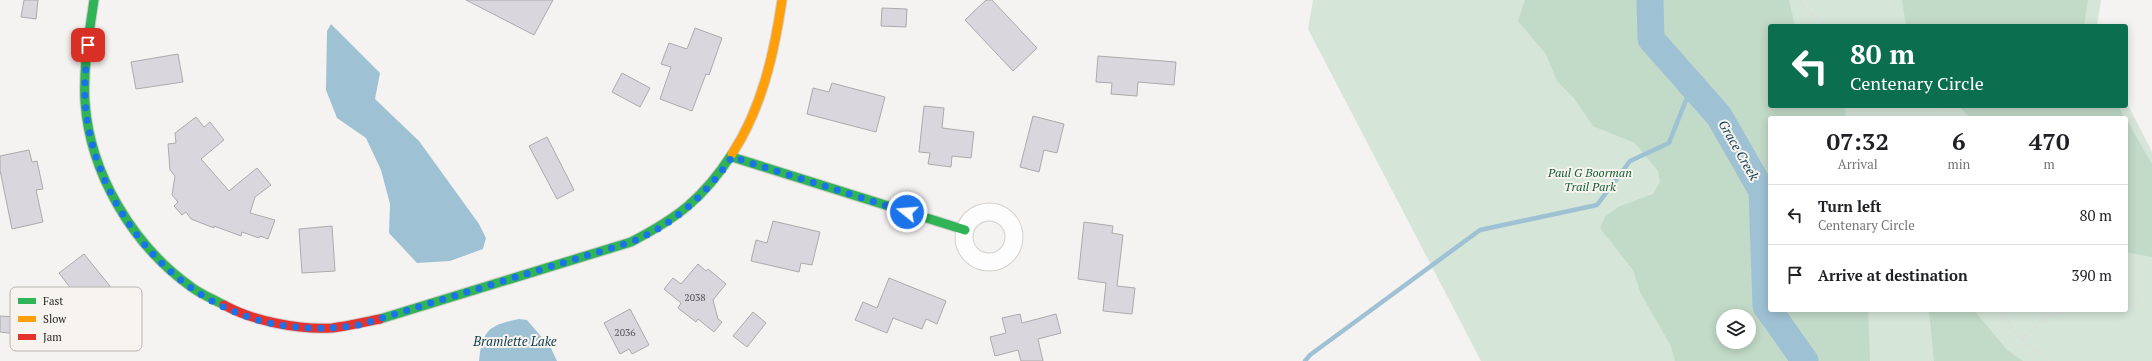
<!DOCTYPE html>
<style>
body{margin:0;font-family:"PT Serif",serif;background:#f6f6f6;color:#202124;height:100vh;display:flex;flex-direction:column;font-size:15px;white-space:nowrap}
*{box-sizing:border-box;margin:0}
p{font-size:13px;color:#757577}
.icon{flex:none;width:22px;height:22px;fill:none;stroke:currentColor;stroke-width:2;stroke-linecap:round;stroke-linejoin:round}
.map{position:relative;flex:1;overflow:hidden}
.sheet{position:absolute;left:1768px;top:116px;width:360px;height:196px;display:flex;flex-direction:column;background:#fff;border-radius:4px;box-shadow:0 2px 10px #0003}
.sheet>*{flex:none}
.guide{position:absolute;left:1768px;top:24px;width:360px;height:84px;border-radius:4px;box-shadow:0 2px 10px #0003;background:#0b6e4f;color:#fff;overflow:hidden}
.buttons{position:absolute;left:1716px;top:309px;display:grid;gap:8px}
.buttons a{display:grid;place-items:center;width:40px;height:40px;border-radius:50%;background:#fff;box-shadow:0 2px 10px #0003;font-size:20px}
.pin{position:absolute;display:grid;place-items:center;width:34px;height:34px;color:#fff;margin:-17px;border-radius:8px;box-shadow:0 2px 6px #0006}
.me{position:absolute;width:44px;margin:-22px;rotate:287deg;stroke-linejoin:round;filter:drop-shadow(0 0 3px #0008)}
.turn{display:flex;align-items:center;gap:14px;height:84px;padding:0 16px;font-size:18px}
.turn .icon{width:52px;height:52px;stroke-width:2.5}
.turn b{display:block;font-size:28px;line-height:34px}
.eta{display:flex;justify-content:space-evenly;align-items:center;height:68px;text-align:center}
.eta b{font-size:24px;font-weight:700;line-height:28px}
ul{padding:0;list-style:none}
li{display:flex;align-items:center;gap:12px;height:60px;padding:0 16px;border-top:1px solid #e0e0e0}
li div{flex:1}
li b{display:block;font-size:15px}
li em{font-style:normal}
.map>svg:first-child{display:block}
</style>
<div class="map">
<svg width="2152" height="361" viewBox="0 0 2152 361">
<rect width="100%" height="100%" fill="#f5f3f1"/>
<path fill="#d5e5d8" fill-rule="evenodd" d="M1313,0h788l-4,26h-327v80h356v-5l26,51v209h-671l-173,-332zM1770,118h356v192h-356zM1723,316h26v26h-26z"/>
<g fill="#c2dac8" fill-rule="evenodd">
<path d="M1525,0h264l6,26h-25v80h75l1,12h-76v192h98l2,51h-195l-4,-15 -30,-52 -8,-24 -33,-42 5,-11 13,-10 35,-13 7,-12 -2,-11 -23,-28 -42,-17 -20,-29 -16,-16 -11,-27 -28,-33zM1723,316h26v26h-26z"/>
<path d="M1902,0h186l-4,26h-178z"/>
<path d="M1959,106h159l7,12h-155z"/>
<path d="M2126,119l26,45v93l-26,-5z"/>
<path d="M1929,310h45l33,40 16,11h-89z"/>
</g>
<g fill="#9fc1d4">
<path d="M331,24l49,49 -5,26 44,42 60,83 7,14 -3,11 -33,12 -33,2 -28,-30 1,-29 -9,-34 -15,-32 -29,-20 -11,-28 1,-59z"/>
<path d="M519,319l8,1 24,28 6,13h-78c3,-31 10,-36 40,-42z"/>
</g>
<g fill="none" stroke-linecap="round" stroke-linejoin="round">
<path stroke="#9fc1d4" stroke-width="4.5" d="M1305,361l5,-6 170,-125 117,-25 33,-44 39,-18 23,-58"/>
<path stroke="#9fc1d4" stroke-width="27" d="M1650,0l1,39 68,77 43,75 4,115 39,55"/>
</g>
<g fill="#dad6de" stroke="#acaaab">
<path d="M24,0h14l-2,19 -15,-2z"/>
<path d="M466,0h87l-19,35z"/>
<path d="M986,0h6l45,48 -24,23 -48,-51z"/>
<path d="M882,8l25,1 -1,18 -25,-1z"/>
<path d="M695,28l27,10 -13,37 -3,-1 -14,37 -32,-12 11,-32 -10,-3 8,-21 18,6z"/>
<path d="M178,54l5,28 -47,7 -5,-27z"/>
<path d="M1098,56l78,6 -2,23 -36,-3 -1,14 -26,-2 1,-11 -16,-1z"/>
<path d="M622,73l28,15 -10,19 -28,-15z"/>
<path d="M832,83l53,14 -9,35 -69,-18 6,-26 16,4z"/>
<path d="M924,106l20,2 -2,20 32,4 -3,26 -19,-2 -1,11 -23,-3 2,-11 -11,-1z"/>
<path d="M1033,116l31,8 -7,29 -13,-3 -5,22 -19,-5z"/>
<path d="M196,117l8,10 6,-5 14,18 -23,19 28,32 28,-23 14,17 -16,12 -5,16 25,7 -7,19 -8,-3 -1,2 -17,-6 -1,4 -27,-10v2l-23,-9 -5,-7 -4,3 -8,-9 4,-4 -6,-7 3,-19 -5,-6 -2,-26 8,-1 -1,-10z"/>
<path d="M547,137l27,53 -17,9 -28,-53z"/>
<path d="M29,150l3,12 5,-1 6,28 -7,1 7,32 -31,7 -12,-59v-14z"/>
<path d="M773,221l47,11 -8,33 -11,-2 -2,9 -48,-11 5,-21 11,3z"/>
<path d="M1084,222l29,4 -1,7 11,2 -6,51 18,2 -3,26 -29,-3 3,-28 -28,-4z"/>
<path d="M332,226l3,45 -33,2 -3,-44z"/>
<path d="M84,254l34,42 8,-6 14,18 -29,22 -7,-8 -5,3 -40,-52z"/>
<path d="M698,264l8,7 2,-2 18,15 -13,16 5,19 4,3 -8,10 -16,-13 -2,3 -18,-14 3,-5 -17,-14 9,-11 8,6z"/>
<path d="M889,278l57,23 -9,23 -11,-5 -4,10 -29,-11 -6,15 -32,-13 8,-18 14,6z"/>
<path d="M630,309l19,36 -17,9 -3,-5 -9,5 -16,-31z"/>
<path d="M753,312l13,11 -19,24 -14,-11z"/>
<path d="M1020,314l2,9 34,-9 5,19 -23,6 5,22h-22l-3,-11 -23,6 -5,-19 16,-4 -4,-15z"/>
<path d="M0,316l18,1 -1,17 -17,-2z"/>
</g>
<g fill="none" stroke-linecap="round" stroke-linejoin="round">
<defs>
<circle id="street" cx="989" cy="237" r="25"/>
<g id="fast">
<path d="M94,0c-5,34 -11,68 -9,102 5,72 48,143 105,184 10,8 23,13 34,19"/>
<path d="M732,157l233,73"/>
<path d="M380,319l251,-77c46,-24 72,-43 101,-88"/>
</g>
<path id="slow" d="M732,154c30,-46 42,-100 50,-154"/>
<path id="jam" d="M224,305c29,16 75,25 108,23 16,-2 32,-6 48,-9"/>
</defs>
<use href="#street" stroke="#d1d0ce" stroke-width="19"/>
<use href="#fast" stroke="#d1d0ce" stroke-width="11"/>
<use href="#slow" stroke="#d1d0ce" stroke-width="11"/>
<use href="#jam" stroke="#d1d0ce" stroke-width="11"/>
<g stroke="#ddd" stroke-width="2.5" stroke-dasharray="3 3" stroke-linecap="butt">
<path d="M1800,0l6,10 22,16"/>
<path d="M1937,106l4,12"/>
<path d="M2126,305l13,-1"/>
<path d="M2002,310c9,25 28,38 50,51"/>
<path d="M2021,340l26,-23 21,-7"/>
</g>
<use href="#street" stroke="#fefdfd" stroke-width="17"/>
<use href="#fast" stroke="#30b455" stroke-width="9"/>
<use href="#slow" stroke="#ff9f0a" stroke-width="9"/>
<use href="#jam" stroke="#e5322d" stroke-width="9"/>
</g>
<g fill="none" stroke-linecap="round" stroke-linejoin="round">
<path stroke="#1a73e8" stroke-width="7" stroke-dasharray="0 12.6" d="M88,45c-2,19 -4,38 -3,57 7,91 71,182 158,213 36,14 78,16 116,10l272,-83c43,-17 75,-48 101,-85l175,55"/>
</g>
<g text-anchor="middle" stroke-width="4" stroke-linejoin="round" paint-order="stroke">
<g font-size="10" fill="#535152">
<text x="695" y="301">2038</text>
<text x="625" y="336">2036</text>
</g>
<g font-size="12" font-style="italic" fill="#155d35" stroke="#f7f4ef">
<text x="1590" y="177">Paul G Boorman<tspan x="1590" dy="14">Trail Park</tspan></text>
</g>
<g font-size="13" font-style="italic" fill="#0f3b4e" stroke="#f7f4ef">
<text transform="translate(1739 150) rotate(60)" y="5">Grace Creek</text>
<text x="515" y="346">Bramlette Lake</text>
</g>
</g>
<rect x="10" y="287" width="132" height="64" rx="6" fill="#f7f4ef" stroke="#b8b6b2" stroke-width="1"/>
<rect x="18" y="298" width="18" height="6" fill="#30b455"/>
<rect x="18" y="316" width="18" height="6" fill="#ff9f0a"/>
<rect x="18" y="334" width="18" height="6" fill="#e5322d"/>
<g font-size="11" fill="#262524">
<text x="43" y="305">Fast</text>
<text x="43" y="323">Slow</text>
<text x="43" y="341">Jam</text>
</g>
</svg>
<div class="buttons">
<a><svg class="icon" aria-label="layers" viewBox="0 0 24 24"><path d="M12 4l9 5-9 5-9-5zM3 14l9 5 9-5"/></svg></a>
</div>
<div class="pin" style="left:88px;top:45px;background:#d93025"><svg class="icon" aria-label="arrive" viewBox="0 0 24 24"><path d="M6 21V4h12l-3 4 3 4H6"/></svg></div>
<svg class="me" style="left:907px;top:212px" viewBox="-20 -20 40 40"><circle r="17" fill="#1a73e8" stroke="#fff" stroke-width="3"/><path d="M0-11L8 9 0 5-8 9z" fill="#fff"/></svg>
<div class="guide">
<div class="turn"><svg class="icon" aria-label="left" viewBox="0 0 24 24"><path d="M17 20v-9H6M10 6l-5 5 5 5"/></svg><div><b>80 m</b>Centenary Circle</div></div>
</div>
<section class="sheet">
<div class="eta">
<div><b>07:32</b><p>Arrival</p></div>
<div><b>6</b><p>min</p></div>
<div><b>470</b><p>m</p></div>
</div>
<ul>
<li><svg class="icon" aria-label="left" viewBox="0 0 24 24"><path d="M17 20v-9H6M10 6l-5 5 5 5"/></svg><div><b>Turn left</b><p>Centenary Circle</p></div><em>80 m</em></li>
<li><svg class="icon" aria-label="arrive" viewBox="0 0 24 24"><path d="M6 21V4h12l-3 4 3 4H6"/></svg><div><b>Arrive at destination</b></div><em>390 m</em></li>
</ul>
</section>
</div>
